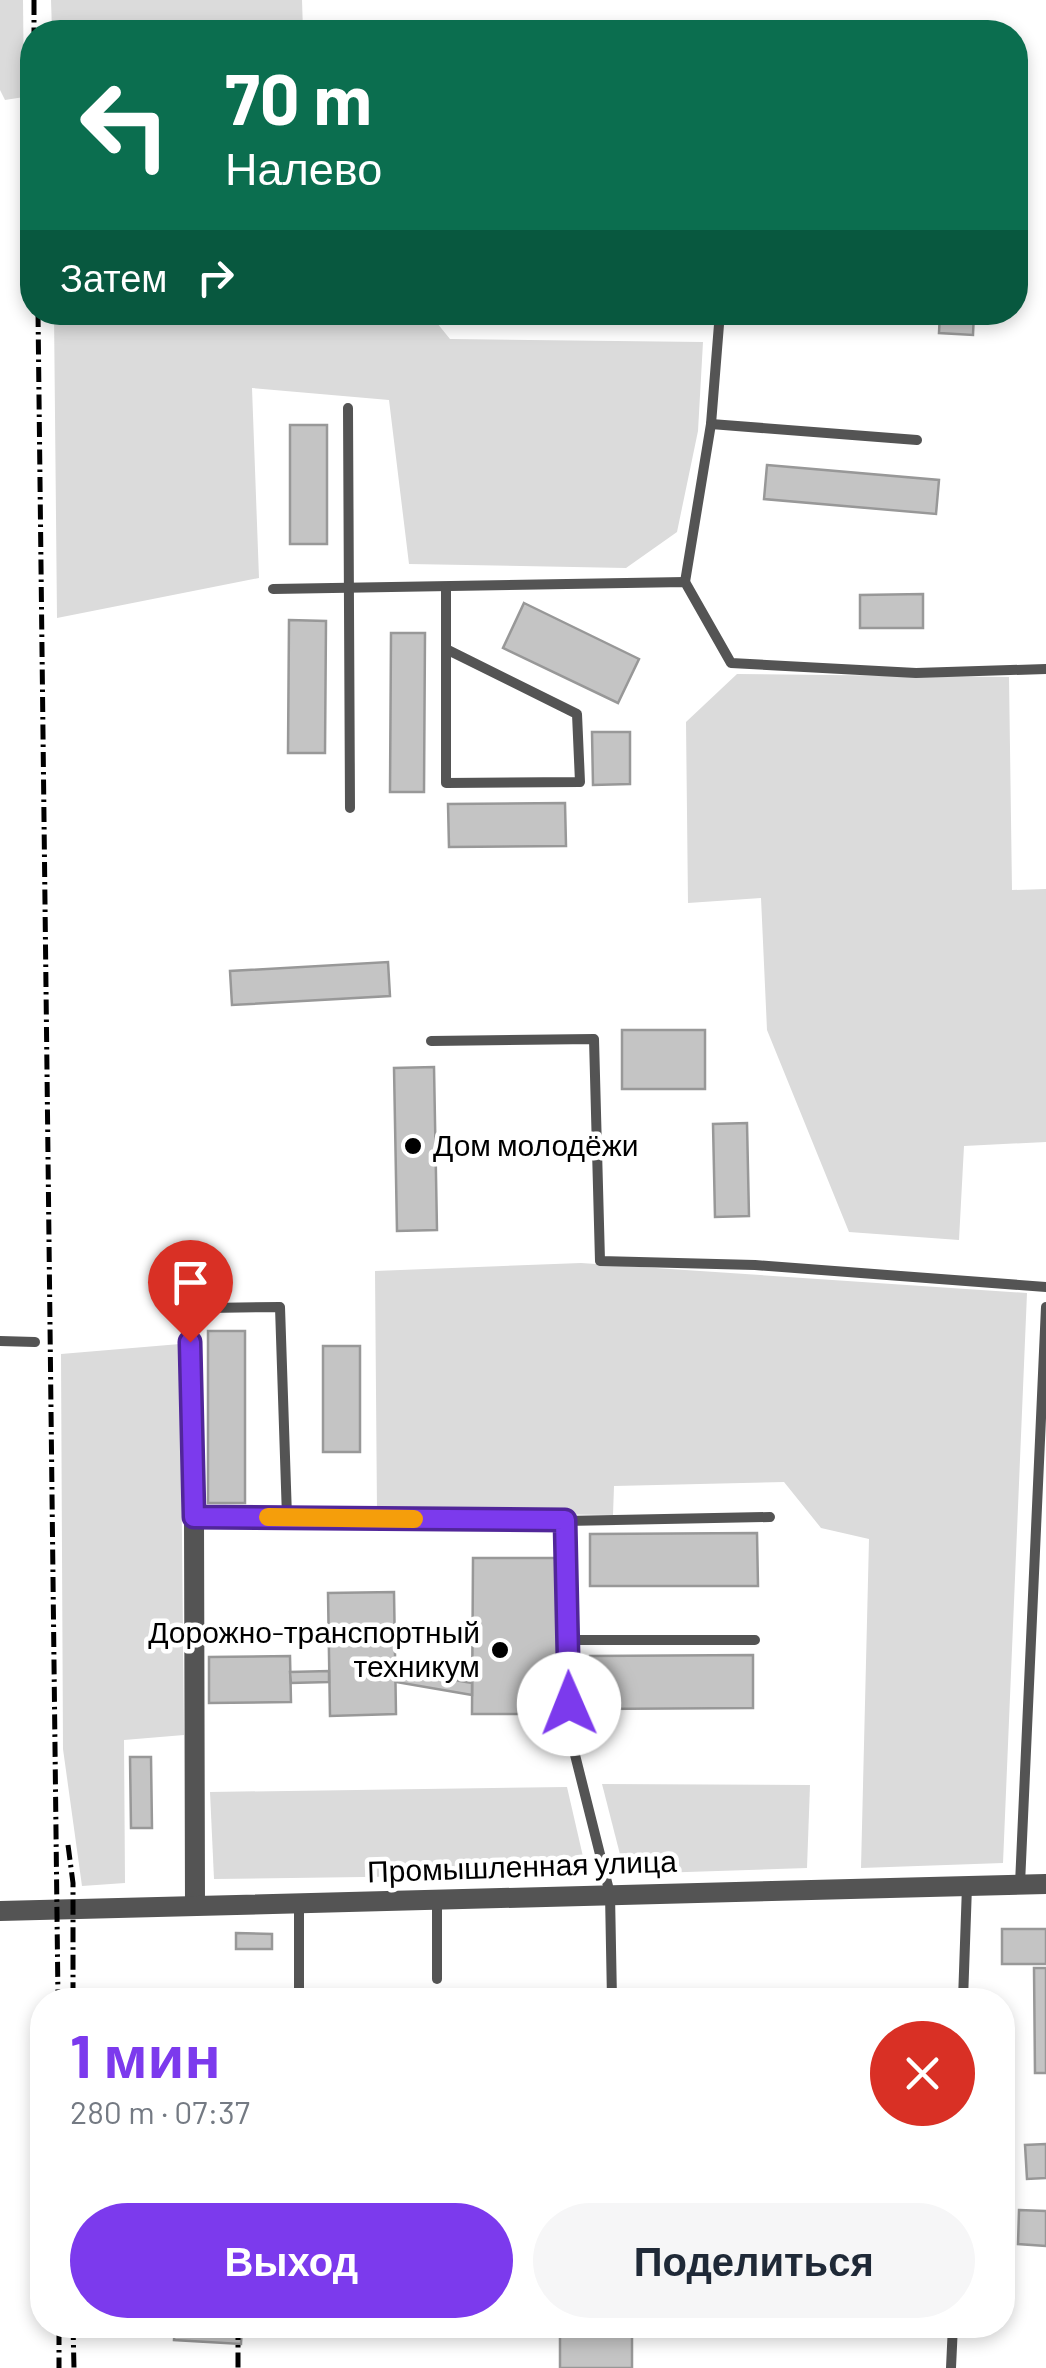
<!DOCTYPE html>
<html lang="ru">
<meta charset="utf-8">
<style>
body{margin:0;font-family:Barlow,sans-serif;background:#f6f6f7;color:#1f2937;height:100vh;display:flex;flex-direction:column;font-size:38px;white-space:nowrap}
*{box-sizing:border-box;margin:0}
p{font-size:32px;color:#747a83}
.icon{flex:none;width:55px;height:55px;fill:none;stroke:currentColor;stroke-width:2;stroke-linecap:round;stroke-linejoin:round}
.map{position:relative;flex:1;overflow:hidden}
.side{position:absolute;left:30px;top:1988px;width:985px;height:350px;display:flex;flex-direction:column;background:#fff;border-radius:40px;box-shadow:0 5px 15px #0003}
.side>*{flex:none}
.guide{position:absolute;left:20px;top:20px;width:1008px;height:305px;border-radius:40px;box-shadow:0 5px 15px #0003;background:#0b6e4f;color:#fff;overflow:hidden}
.pin{position:absolute;display:grid;place-items:center;width:85px;height:85px;color:#fff;margin:-102px -42px;border-radius:50% 50% 50% 0;rotate:-45deg;box-shadow:0 0 10px #0007}
.pin .icon{rotate:45deg}
.me{position:absolute;width:110px;margin:-55px;rotate:359deg;stroke-linejoin:round;filter:drop-shadow(0 0 8px #0008)}
.turn{display:flex;align-items:center;gap:35px;height:210px;padding:0 40px;font-size:45px}
.turn .icon{width:130px;height:130px;stroke-width:2.5}
.turn b{display:block;font-size:70px;line-height:85px}
.then{display:flex;align-items:center;height:95px;padding:0 40px;background:#0003;gap:20px;font-size:38px}
.round{display:grid;place-items:center;flex:none;width:105px;height:105px;border-radius:52px;background:#f6f6f7}
.head{display:flex;align-items:center;justify-content:space-between;height:170px;padding:0 40px}
h1{font-size:60px;font-weight:700;line-height:75px;color:#7c3aed}
.action{display:flex;gap:20px;margin-top:auto;padding:20px 40px}
.action a{flex:1;height:115px;border-radius:60px;background:#7c3aed;color:#fff;font-size:40px;font-weight:700;line-height:115px;text-align:center}
.action a+a{background:#f6f6f7;color:#1f2937}
.map>svg:first-child{display:block}
</style>
<div class="map">
<svg width="1046" height="2368" viewBox="0 0 1046 2368">
<rect width="100%" height="100%" fill="#fff"/>
<g fill="#dbdbdb">
<path d="M0,0h23l1,97 -19,3 -5,-10z"/>
<path d="M51,0h251l1,32h-251z"/>
<path d="M428,312l22,27 253,3 -5,89 -21,101 -51,36 -217,-4 -20,-164 -137,-12 7,190 -202,40 -3,-305z"/>
<path d="M737,674l272,3 3,213 34,-1v253l-82,4 -5,94 -110,-8 -82,-202 -6,-132 -73,5 -2,-181z"/>
<path d="M581,1263l446,30 -24,570 -142,5 8,-329 -48,-11 -37,-46 -170,4 -1,29 -236,-3 -2,-241z"/>
<path d="M180,1344l4,391 -60,5 1,143 -43,3 -19,-137 -2,-395z"/>
<path d="M602,1784l208,1 -3,83 -182,6z"/>
<path d="M567,1787l20,87 -373,5 -4,-87z"/>
</g>
<g fill="#c4c4c4" stroke="#989898" stroke-width="2.5">
<path d="M940,312h34l-1,23 -34,-2z"/>
<rect x="290" y="425" width="37" height="119"/>
<path d="M767,465l172,15 -3,34 -172,-15z"/>
<path d="M923,594v34h-63v-33z"/>
<path d="M524,603l115,56 -21,44 -115,-55z"/>
<path d="M289,620l37,1 -1,132h-37z"/>
<path d="M391,633h34l-1,159h-34z"/>
<path d="M592,732h38v52l-37,1z"/>
<path d="M565,803l1,43 -117,1 -1,-43z"/>
<path d="M388,962l2,34 -158,9 -2,-34z"/>
<rect x="622" y="1030" width="83" height="59"/>
<path d="M434,1067l3,163 -40,1 -3,-163z"/>
<path d="M747,1123l2,93 -34,1 -2,-93z"/>
<rect x="208" y="1331" width="37" height="172"/>
<rect x="323" y="1346" width="37" height="106"/>
<path d="M757,1533l1,53h-168v-52z"/>
<path d="M473,1558h88l-2,156h-87z"/>
<path d="M394,1592l2,122 -66,2 -2,-123z"/>
<path d="M753,1655v53l-163,1v-53z"/>
<path d="M290,1656l1,46 -82,1v-46z"/>
<path d="M396,1670l76,13v12l-76,-13z"/>
<path d="M329,1671v11l-38,1 -1,-11z"/>
<path d="M130,1757h21l1,71h-21z"/>
<rect x="1002" y="1929" width="44" height="35"/>
<path d="M236,1933l36,1v15h-36z"/>
<path d="M1034,1968h12v105h-11z"/>
<path d="M600,1994v6h-34v-4z"/>
<path d="M918,1997v3h-252v-1z"/>
<path d="M1046,2144v34l-19,1 -2,-34z"/>
<path d="M1019,2210l27,1v35l-28,-2z"/>
<path d="M175,2325h67l-1,19 -67,-4z"/>
<rect x="560" y="2325" width="72" height="43"/>
</g>
<g fill="none" stroke-linecap="round" stroke-linejoin="round">
<g stroke="#545454" stroke-width="10">
<path d="M348,408l2,400"/>
<path d="M711,424l206,16"/>
<path d="M685,582l26,-158 9,-112"/>
<path d="M273,589l412,-7 46,81 185,10 130,-4"/>
<path d="M446,649l131,65 3,68 -134,1v-196"/>
<path d="M431,1041l163,-2 6,222 155,4 291,22"/>
<path d="M207,1308l73,-1 7,210"/>
<path d="M0,1341l35,1"/>
<path d="M194,1517l371,4 205,-4"/>
<path d="M565,1521l3,119"/>
<path d="M1020,1884l26,-577"/>
<path d="M437,1900v79"/>
<path d="M299,1903v86"/>
<path d="M612,2000l-2,-106 -40,-159 -2,-95h187"/>
<path d="M963,2000l4,-114"/>
<path d="M951,2368l2,-43"/>
</g>
<g stroke="#545454" stroke-width="20">
<path d="M189,1342l5,175 1,389"/>
<path d="M0,1911l1046,-27"/>
</g>
<g stroke="#000" stroke-width="5" stroke-dasharray="15 5 2.5 5" stroke-linecap="butt">
<path d="M34,0v32"/>
<path d="M38,312l20,1688"/>
<path d="M68,1845l5,38v117"/>
<path d="M73,2325l1,43"/>
<path d="M238,2325v43"/>
<path d="M59,2330v38"/>
</g>
</g>
<g fill="none" stroke-linecap="round" stroke-linejoin="round">
<defs>
<path id="route" d="M190,1342l4,175 371,3 4,184"/>
</defs>
<use href="#route" stroke="#51269a" stroke-width="25"/>
<use href="#route" stroke="#7c3aed" stroke-width="18"/>
<path stroke="#f59e0b" stroke-width="18" d="M268,1517l146,2"/>
</g>
<g fill="#000" stroke="#fff" stroke-width="4">
<circle cx="413" cy="1146" r="10"/>
<circle cx="500" cy="1650" r="10"/>
</g>
<g text-anchor="middle" stroke-width="9" stroke-linejoin="round" paint-order="stroke">
<g font-size="30" fill="#000" stroke="#fff" text-anchor="start">
<text x="433" y="1156">Дом молодёжи</text>
<text x="480" y="1643" text-anchor="end">Дорожно-транспортный<tspan x="480" dy="34">техникум</tspan></text>
</g>
<g font-size="30" fill="#000" stroke="#fff">
<text transform="translate(522 1867) rotate(-2)" y="10">Промышленная улица</text>
</g>
</g>
</svg>
<div class="pin" style="left:190px;top:1342px;background:#d93025"><svg class="icon" aria-label="arrive" viewBox="0 0 24 24"><path d="M6 21V4h12l-3 4 3 4H6"/></svg></div>
<svg class="me" style="left:569px;top:1704px" viewBox="-20 -20 40 40"><circle r="19" fill="#fff"/><path d="M0-13L10 11 0 6-10 11z" fill="#7c3aed"/></svg>
<div class="guide">
<div class="turn"><svg class="icon" aria-label="left" viewBox="0 0 24 24"><path d="M17 20v-9H6M10 6l-5 5 5 5"/></svg><div><b>70 m</b>Налево</div></div>
<div class="then">Затем<svg class="icon" aria-label="right" viewBox="0 0 24 24"><path d="M7 20v-9h11M14 6l5 5-5 5"/></svg></div>
</div>
<section class="side">
<div class="head"><div><h1>1 мин</h1><p>280 m · 07:37</p></div><a class="round" style="background:#d93025;color:#fff"><svg class="icon" aria-label="close" viewBox="0 0 24 24"><path d="M6 6l12 12M18 6L6 18"/></svg></a></div>
<div class="action"><a>Выход</a><a>Поделиться</a></div>
</section>
</div>
